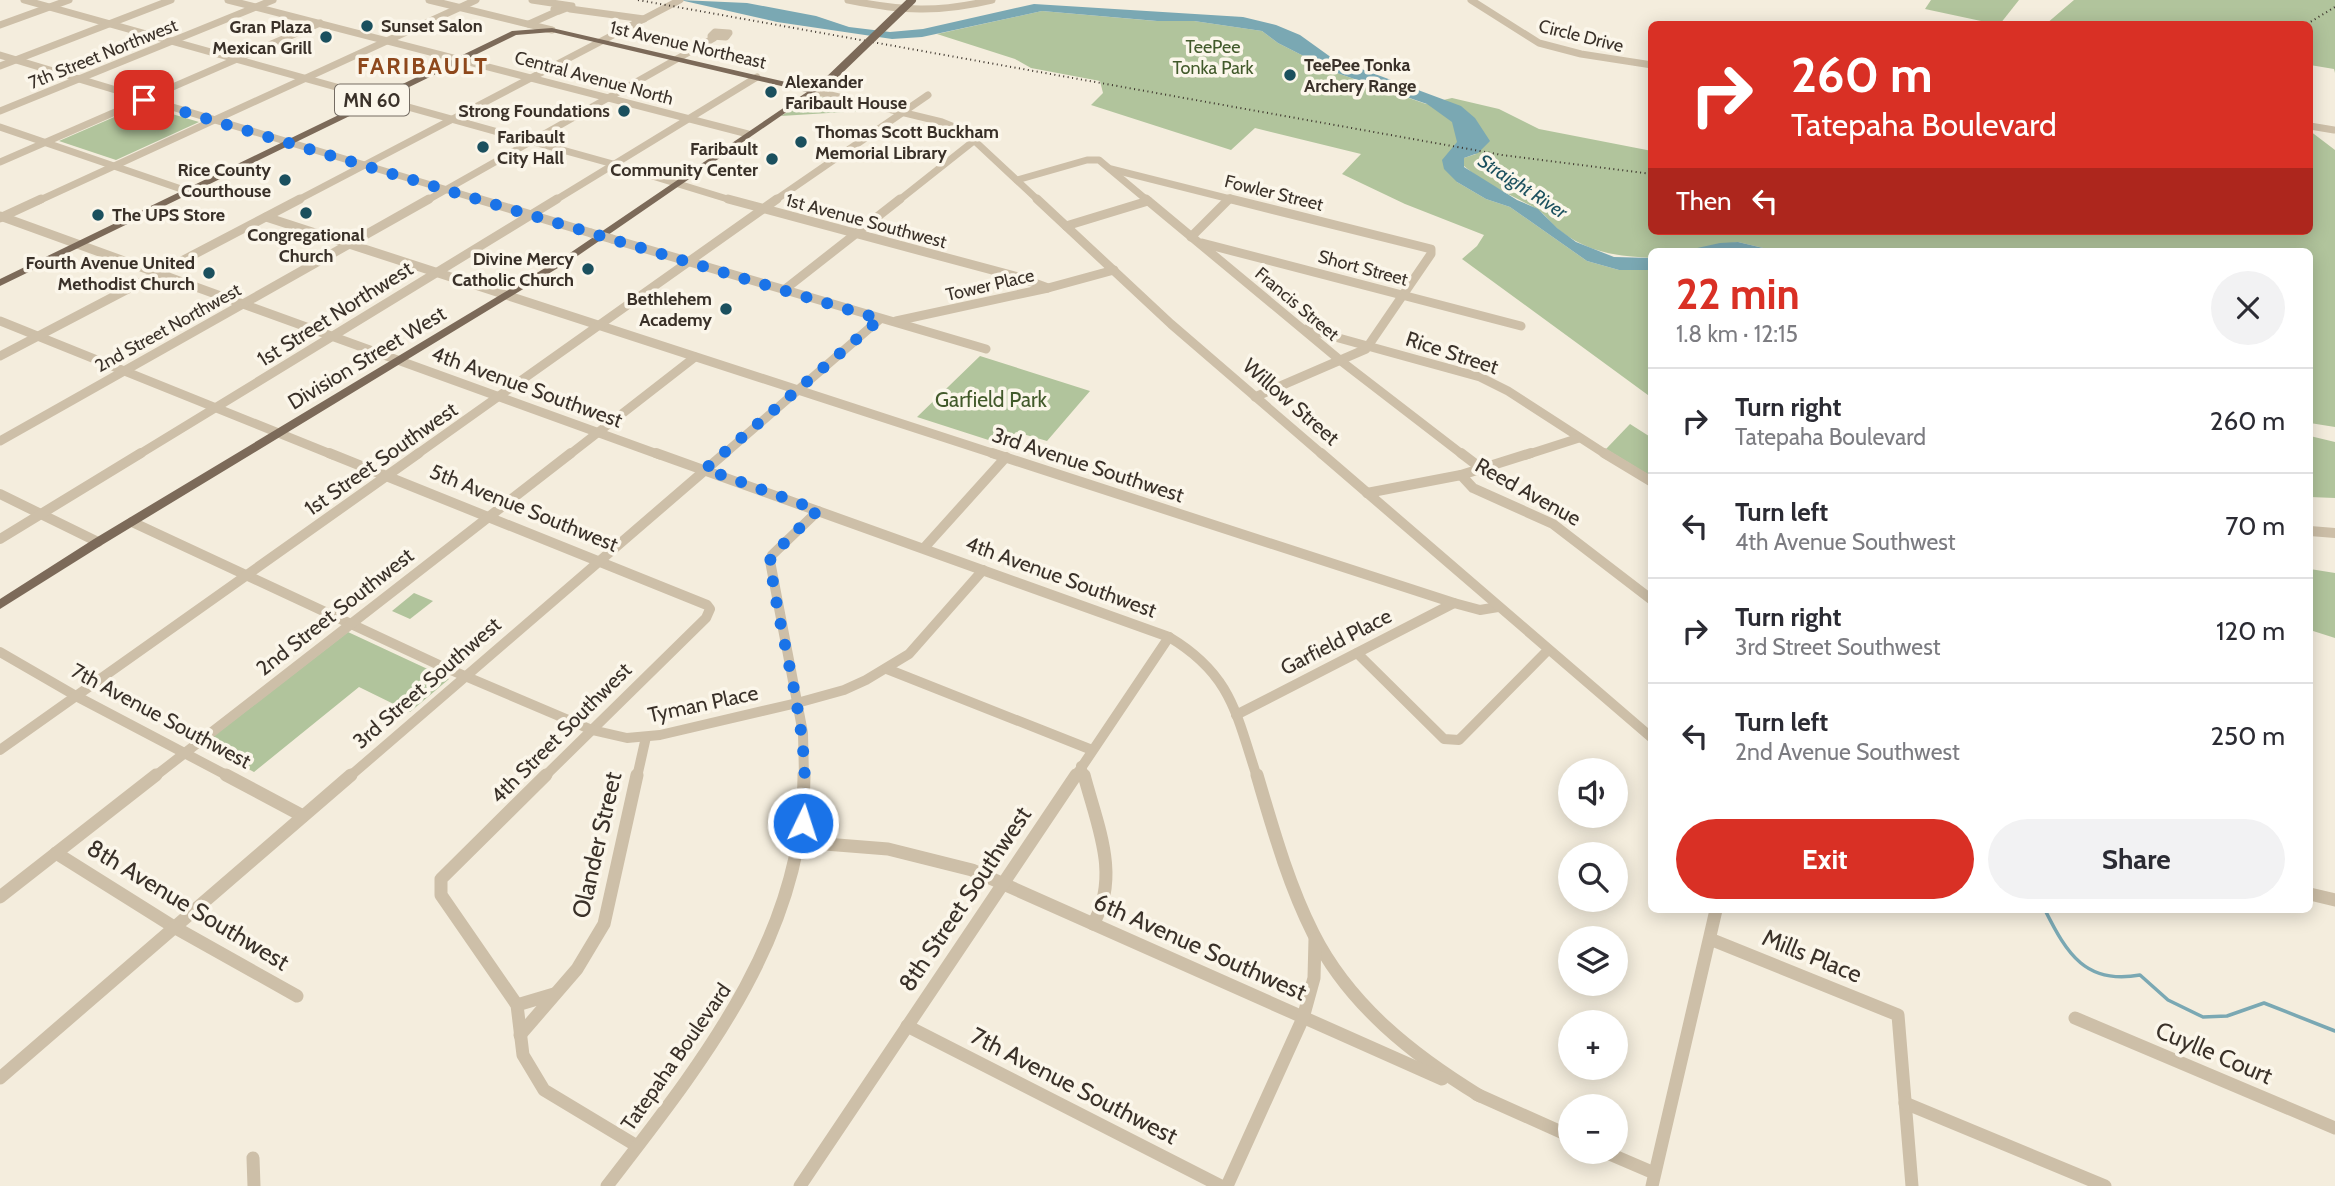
<!DOCTYPE html>
<meta charset="utf-8">
<style>
body{margin:0;font-family:Cabin,sans-serif;background:#f2f2f3;color:#2b2b33;height:100vh;display:flex;flex-direction:column;font-size:26px;white-space:nowrap}
*{box-sizing:border-box;margin:0}
p{font-size:23px;color:#7c7c81}
.icon{flex:none;width:38px;height:38px;fill:none;stroke:currentColor;stroke-width:2;stroke-linecap:round;stroke-linejoin:round}
.map{position:relative;flex:1;overflow:hidden}
.sheet{position:absolute;left:1648px;top:248px;width:665px;height:665px;display:flex;flex-direction:column;background:#fff;border-radius:10px;box-shadow:0 4px 18px #0003}
.sheet>*{flex:none}
.top-card{position:absolute;left:1648px;top:21px;width:665px;height:214px;border-radius:10px;box-shadow:0 4px 18px #0003;background:#d93025;color:#fff;overflow:hidden}
.controls{position:absolute;left:1558px;top:758px;display:grid;gap:14px}
.controls a{display:grid;place-items:center;width:70px;height:70px;border-radius:50%;background:#fff;box-shadow:0 4px 18px #0003;font-size:35px}
.pin{position:absolute;display:grid;place-items:center;width:60px;height:60px;color:#fff;margin:-30px;border-radius:14px;box-shadow:0 4px 10px #0006}
.me{position:absolute;width:77px;margin:-38px;rotate:4deg;stroke-linejoin:round;filter:drop-shadow(0 0 5px #0008)}
.turn{display:flex;align-items:center;gap:24px;height:147px;padding:0 28px;font-size:32px}
.turn .icon{width:91px;height:91px;stroke-width:2.5}
.turn b{display:block;font-size:49px;line-height:60px}
.then{display:flex;align-items:center;height:66px;padding:0 28px;background:#0003;gap:14px;font-size:26px}
.round{display:grid;place-items:center;flex:none;width:74px;height:74px;border-radius:37px;background:#f2f2f3}
.summary{display:flex;align-items:center;justify-content:space-between;height:119px;padding:0 28px}
h1{font-size:42px;font-weight:700;line-height:52px;color:#d93025}
.button{display:flex;gap:14px;margin-top:auto;padding:14px 28px}
.button a{flex:1;height:80px;border-radius:42px;background:#d93025;color:#fff;font-size:28px;font-weight:700;line-height:80px;text-align:center}
.button a+a{background:#f2f2f3;color:#2b2b33}
ul{padding:0;list-style:none}
li{display:flex;align-items:center;gap:21px;height:105px;padding:0 28px;border-top:2px solid #e1e1e2}
li div{flex:1}
li b{display:block;font-size:26px}
li em{font-style:normal}
.map>svg:first-child{display:block}
</style>
<div class="map">
<svg width="2335" height="1186" viewBox="0 0 2335 1186">
<rect width="100%" height="100%" fill="#f4eddd"/>
<g fill="#b1c49c">
<path d="M1931,0h88l-19,24h-5l-70,-15z"/>
<path d="M2074,0h261v73l-1,-4 -24,-4v-41h-264z"/>
<path d="M1042,11l114,10h38l68,10 16,12 59,30 89,31 26,-6 47,11 40,20 113,22v80h658v-100l25,19v277l-25,-4v-171h-530l-42,-10 -59,10h-27v6c-36,-2 -63,-5 -93,-28 -8,-6 -14,-17 -24,-22 -24,-13 -50,-24 -71,-42v-8l12,-4 -25,-4 6,32 29,17 24,8 77,54 32,9h33v128l-190,-139 15,-13 7,-11 -79,-31 -63,-30 19,-20 -106,-26 -24,22 -140,-45 12,-12 -3,-12 -69,-13 -16,-9 -78,-25z"/>
<path d="M814,95l62,15 -95,6z"/>
<path d="M142,105l57,17 -83,38 -57,-19z"/>
<path d="M980,356l110,35 -43,50 -31,-9 -12,13 -87,-28z"/>
<path d="M1630,424l22,14v39l-46,-28z"/>
<path d="M2310,436l25,6v56l-25,-1z"/>
<path d="M2310,569l25,4v65l-25,-8z"/>
<path d="M414,593l19,8 -23,18 -18,-8z"/>
<path d="M348,632l101,47 -39,33 -51,-25 -105,85 -52,-27z"/>
</g>
<g fill="#7aa8b3">
<path d="M680,0l67,3 69,13 33,11 41,5 33,-3 111,-25 209,13 33,8 24,10 32,23 129,48 14,12 15,23 -12,12 -14,5v9l53,33 21,9 19,19 19,14 38,15 38,1v12h-33l-32,-9 -77,-54 -24,-8 -29,-17 -13,-13 -2,-9 15,-18 -5,-20 -25,-18 -90,-31 -59,-30 -16,-12 -68,-10h-37l-115,-10 -120,26 -30,2 -115,-17z"/>
<path d="M1738,242l42,10h-101l41,-9z"/>
</g>
<g fill="none" stroke-linecap="round" stroke-linejoin="round">
<path stroke="#7aa8b3" stroke-width="3.5" d="M2045,910c22,44 41,75 95,65l28,25 35,17 24,-1 37,-13 71,28"/>
<g stroke="#cdbfa8" stroke-width="7">
<path d="M24,0l589,164 121,37"/>
<path d="M228,0l520,134"/>
<path d="M429,0l123,30"/>
<path d="M532,0l40,6 -13,5 -5,-2 3,-3"/>
<path d="M848,0c54,11 90,13 144,0"/>
<path d="M1471,0l68,43 42,11 71,11"/>
<path d="M570,9l74,10"/>
<path d="M529,24l29,-13"/>
<path d="M0,25l69,-25"/>
<path d="M715,32l14,1 -3,4 -15,-1z"/>
<path d="M0,55l484,146"/>
<path d="M0,66l171,-66"/>
<path d="M814,91l128,31 22,9 75,70"/>
<path d="M0,111l273,-111"/>
<path d="M2310,126l24,4"/>
<path d="M0,127l187,64"/>
<path d="M0,162l320,-139"/>
<path d="M1111,169l127,32"/>
<path d="M1017,180l70,-20h12l49,41"/>
<path d="M38,201l438,-201"/>
<path d="M296,201l384,-201"/>
<path d="M426,201l288,-163"/>
<path d="M554,201l203,-124"/>
<path d="M774,201l154,-106"/>
<path d="M898,201l77,-61"/>
<path d="M1227,201l3,-3"/>
</g>
<g stroke="#cdbfa8" stroke-width="9">
<path d="M478,199l113,34"/>
<path d="M728,199l290,78 30,11"/>
<path d="M1037,199l134,125 152,131"/>
<path d="M1146,199l195,162 122,94"/>
<path d="M1231,199l200,50v5l-65,95 -111,48"/>
<path d="M0,216l660,239"/>
<path d="M266,217l732,238"/>
<path d="M0,218l41,-19"/>
<path d="M1066,226l82,-25"/>
<path d="M1191,237l38,-38"/>
<path d="M612,239l374,110"/>
<path d="M1202,243l319,83"/>
<path d="M784,290l116,-91"/>
<path d="M0,321l333,134"/>
<path d="M896,321l152,-33 66,-18"/>
<path d="M1306,329l174,48 28,14 99,64"/>
<path d="M0,356l300,-157"/>
<path d="M0,441l429,-242"/>
<path d="M138,455l419,-256"/>
<path d="M416,455l361,-256"/>
<path d="M569,455l126,-98"/>
<path d="M723,455l157,-136"/>
<path d="M1526,455l53,-17"/>
</g>
<g stroke="#cdbfa8" stroke-width="10">
<path d="M329,453l378,152 3,4 -4,9 -162,159"/>
<path d="M656,453l513,184c62,37 67,76 88,140"/>
<path d="M992,453l462,150 26,7 18,-3"/>
<path d="M1321,453l331,285"/>
<path d="M1461,453l21,16"/>
<path d="M1604,453l48,29"/>
<path d="M1461,475l70,-22"/>
<path d="M1367,493l94,-18 12,13 80,36 99,76"/>
<path d="M0,494l98,48"/>
<path d="M132,522l307,143 153,65 35,8 33,-3 137,-32 47,-13 22,-10 43,-26 74,-84"/>
<path d="M2310,531l25,2"/>
<path d="M0,539l141,-86"/>
<path d="M924,548l82,-91"/>
<path d="M0,652l76,44 154,81"/>
<path d="M1357,653l87,86 15,1 89,-90"/>
<path d="M887,669l205,81"/>
<path d="M1236,715l218,-112"/>
<path d="M0,750l419,-297"/>
<path d="M1081,766l3,11"/>
<path d="M154,777l417,-324"/>
<path d="M349,777l376,-324"/>
<path d="M637,777l9,-40"/>
<path d="M804,777l-1,-44 -33,-172 2,-6 46,-44"/>
<path d="M1075,777l94,-140"/>
</g>
<g stroke="#cdbfa8" stroke-width="13">
<path d="M226,775l77,41"/>
<path d="M546,775l-105,104v16l76,110 6,50 21,35 93,56"/>
<path d="M1084,775c13,50 37,101 9,149"/>
<path d="M1257,775c16,54 31,108 56,158 36,72 100,122 167,163"/>
<path d="M800,842l88,7 84,21 470,209"/>
<path d="M56,853l118,74 123,69"/>
<path d="M2310,894l25,6"/>
<path d="M0,897l156,-122"/>
<path d="M1710,939l188,76 14,171"/>
<path d="M517,1005l37,-11"/>
<path d="M2075,1018l260,110"/>
<path d="M907,1026l314,160"/>
<path d="M520,1035l57,-66 27,-45 33,-149"/>
<path d="M0,1078l351,-303"/>
<path d="M1476,1094l94,42"/>
<path d="M1905,1103l200,83"/>
<path d="M1605,1152l49,21"/>
<path d="M253,1158l1,28"/>
<path d="M607,1186c93,-121 198,-250 197,-411"/>
<path d="M800,1186l276,-411"/>
<path d="M1227,1186l76,-168 11,-40 1,-39"/>
<path d="M1652,1186l64,-276"/>
</g>
<path fill="#7c6a59" fill-rule="evenodd" d="M552,28l260,60 14,-10 7,2 -257,177 -474,288 -102,64v-10l94,-60 476,-286 237,-161 -255,-60 -36,3 -516,251v-7l512,-248z"/>
<g stroke="#3a3129" stroke-width="2" stroke-dasharray="1 3.5" stroke-linecap="butt">
<path d="M638,0l864,155 150,19"/>
<path d="M2307,24l28,-17"/>
</g>
<path stroke="#cdbfa8" stroke-width="9" d="M591,233l21,6"/>
<path stroke="#7c6a59" stroke-width="8" d="M829,80l83,-80"/>
</g>
<g fill="none" stroke-linecap="round" stroke-linejoin="round">
<path stroke="#1a73e8" stroke-width="12" stroke-dasharray="0 21.6" d="M144,100l736,219 -175,150 113,41 -46,45 -2,6c11,89 43,171 33,262"/>
</g>
<g fill="#1b505e" stroke="#fbf6ea" stroke-width="2.5">
<circle cx="367" cy="26" r="7"/>
<circle cx="326" cy="37" r="7"/>
<circle cx="1290" cy="75" r="7"/>
<circle cx="771" cy="92" r="7"/>
<circle cx="624" cy="111" r="7"/>
<circle cx="801" cy="142" r="7"/>
<circle cx="483" cy="147" r="7"/>
<circle cx="772" cy="159" r="7"/>
<circle cx="285" cy="180" r="7"/>
<circle cx="306" cy="213" r="7"/>
<circle cx="98" cy="215" r="7"/>
<circle cx="588" cy="269" r="7"/>
<circle cx="209" cy="273" r="7"/>
<circle cx="726" cy="309" r="7"/>
</g>
<g text-anchor="middle" stroke-width="7" stroke-linejoin="round" paint-order="stroke">
<g font-size="18" font-weight="bold" fill="#3a3129" stroke="#fbf6ea" text-anchor="end">
<text x="381" y="32" text-anchor="start">Sunset Salon</text>
<text x="312" y="33">Gran Plaza<tspan x="312" dy="21">Mexican Grill</tspan></text>
<text x="1304" y="71" text-anchor="start">TeePee Tonka<tspan x="1304" dy="21">Archery Range</tspan></text>
<text x="785" y="88" text-anchor="start">Alexander<tspan x="785" dy="21">Faribault House</tspan></text>
<text x="610" y="117">Strong Foundations</text>
<text x="815" y="138" text-anchor="start">Thomas Scott Buckham<tspan x="815" dy="21">Memorial Library</tspan></text>
<text x="497" y="143" text-anchor="start">Faribault<tspan x="497" dy="21">City Hall</tspan></text>
<text x="758" y="155">Faribault<tspan x="758" dy="21">Community Center</tspan></text>
<text x="271" y="176">Rice County<tspan x="271" dy="21">Courthouse</tspan></text>
<text x="112" y="221" text-anchor="start">The UPS Store</text>
<text x="306" y="241" text-anchor="middle">Congregational<tspan x="306" dy="21">Church</tspan></text>
<text x="574" y="265">Divine Mercy<tspan x="574" dy="21">Catholic Church</tspan></text>
<text x="195" y="269">Fourth Avenue United<tspan x="195" dy="21">Methodist Church</tspan></text>
<text x="712" y="305">Bethlehem<tspan x="712" dy="21">Academy</tspan></text>
</g>
<g font-size="18" fill="#3a3129" stroke="#fbf6ea">
<text transform="translate(1581 36) rotate(14)" y="6">Circle Drive</text>
<text transform="translate(688 45) rotate(13)" y="6">1st Avenue Northeast</text>
<text transform="translate(103 54) rotate(-22)" y="6">7th Street Northwest</text>
<text transform="translate(594 78) rotate(15)" y="6">Central Avenue North</text>
<text transform="translate(1274 193) rotate(14)" y="6">Fowler Street</text>
<text transform="translate(866 221) rotate(15)" y="6">1st Avenue Southwest</text>
<text transform="translate(1363 268) rotate(15)" y="6">Short Street</text>
<text transform="translate(990 285) rotate(-13)" y="6">Tower Place</text>
<text transform="translate(1297 304) rotate(40)" y="6">Francis Street</text>
<text transform="translate(168 328) rotate(-29)" y="6">2nd Street Northwest</text>
</g>
<g font-size="18" fill="#425a2b" stroke="#fbf6ea">
<text x="1213" y="53">TeePee<tspan x="1213" dy="21">Tonka Park</tspan></text>
</g>
<rect fill="#fbf6ea" stroke="#746c63" stroke-width="2" x="335" y="84.5" width="74" height="31" rx="5"/>
<g font-size="19" font-weight="bold" fill="#3a3129">
<text x="372" y="107">MN 60</text>
</g>
<g font-size="19" font-style="italic" fill="#1b505e" stroke="#fbf6ea">
<text transform="translate(1523 186) rotate(33)" y="7">Straight River</text>
</g>
<g font-size="21" fill="#3a3129" stroke="#fbf6ea">
<text transform="translate(335 314) rotate(-32)" y="7">1st Street Northwest</text>
<text transform="translate(1452 353) rotate(18)" y="7">Rice Street</text>
<text transform="translate(367 358) rotate(-31)" y="7">Division Street West</text>
<text transform="translate(527 387) rotate(20)" y="7">4th Avenue Southwest</text>
<text transform="translate(1291 402) rotate(41)" y="7">Willow Street</text>
<text transform="translate(381 459) rotate(-35)" y="7">1st Street Southwest</text>
<text transform="translate(1088 465) rotate(18)" y="7">3rd Avenue Southwest</text>
<text transform="translate(1528 492) rotate(29)" y="7">Reed Avenue</text>
<text transform="translate(524 508) rotate(22)" y="7">5th Avenue Southwest</text>
<text transform="translate(1061 577) rotate(20)" y="7">4th Avenue Southwest</text>
<text transform="translate(335 612) rotate(-38)" y="7">2nd Street Southwest</text>
<text transform="translate(1336 642) rotate(-27)" y="7">Garfield Place</text>
<text transform="translate(427 683) rotate(-41)" y="7">3rd Street Southwest</text>
<text transform="translate(703 704) rotate(-12)" y="7">Tyman Place</text>
<text transform="translate(161 716) rotate(28)" y="7">7th Avenue Southwest</text>
<text transform="translate(561 733) rotate(-45)" y="7">4th Street Southwest</text>
<text transform="translate(676 1057) rotate(-55)" y="7">Tatepaha Boulevard</text>
</g>
<g font-size="21" fill="#425a2b" stroke="#fbf6ea">
<text x="991" y="407">Garfield Park</text>
</g>
<g font-size="23" font-weight="bold" letter-spacing="2" fill="#8e481c" stroke="#fbf6ea">
<text x="423" y="74">FARIBAULT</text>
</g>
<g font-size="24" fill="#3a3129" stroke="#fbf6ea">
<text transform="translate(597 845) rotate(-77)" y="8">Olander Street</text>
<text transform="translate(965 899) rotate(-56)" y="8">8th Street Southwest</text>
<text transform="translate(188 905) rotate(31)" y="8">8th Avenue Southwest</text>
<text transform="translate(1200 947) rotate(24)" y="8">6th Avenue Southwest</text>
<text transform="translate(1812 956) rotate(22)" y="8">Mills Place</text>
<text transform="translate(2214 1053) rotate(23)" y="8">Cuylle Court</text>
<text transform="translate(1074 1086) rotate(27)" y="8">7th Avenue Southwest</text>
</g>
</g>
</svg>
<div class="controls">
<a><svg class="icon" aria-label="sound" viewBox="0 0 24 24"><path d="M4 9h4l5-4v14l-5-4H4zM17 9q2 3 0 6"/></svg></a>
<a><svg class="icon" aria-label="search" viewBox="0 0 24 24"><circle cx="10" cy="10" r="6"/><path d="M15 15l6 6"/></svg></a>
<a><svg class="icon" aria-label="layers" viewBox="0 0 24 24"><path d="M12 4l9 5-9 5-9-5zM3 14l9 5 9-5"/></svg></a>
<a>+</a>
<a>−</a>
</div>
<div class="pin" style="left:144px;top:100px;background:#d93025"><svg class="icon" aria-label="arrive" viewBox="0 0 24 24"><path d="M6 21V4h12l-3 4 3 4H6"/></svg></div>
<svg class="me" style="left:803px;top:823px" viewBox="-20 -20 40 40"><circle r="17" fill="#1a73e8" stroke="#fff" stroke-width="3"/><path d="M0-11L8 9 0 5-8 9z" fill="#fff"/></svg>
<div class="top-card">
<div class="turn"><svg class="icon" aria-label="right" viewBox="0 0 24 24"><path d="M7 20v-9h11M14 6l5 5-5 5"/></svg><div><b>260 m</b>Tatepaha Boulevard</div></div>
<div class="then">Then<svg class="icon" aria-label="left" viewBox="0 0 24 24"><path d="M17 20v-9H6M10 6l-5 5 5 5"/></svg></div>
</div>
<section class="sheet">
<div class="summary"><div><h1>22 min</h1><p>1.8 km · 12:15</p></div><a class="round"><svg class="icon" aria-label="close" viewBox="0 0 24 24"><path d="M6 6l12 12M18 6L6 18"/></svg></a></div>
<ul>
<li><svg class="icon" aria-label="right" viewBox="0 0 24 24"><path d="M7 20v-9h11M14 6l5 5-5 5"/></svg><div><b>Turn right</b><p>Tatepaha Boulevard</p></div><em>260 m</em></li>
<li><svg class="icon" aria-label="left" viewBox="0 0 24 24"><path d="M17 20v-9H6M10 6l-5 5 5 5"/></svg><div><b>Turn left</b><p>4th Avenue Southwest</p></div><em>70 m</em></li>
<li><svg class="icon" aria-label="right" viewBox="0 0 24 24"><path d="M7 20v-9h11M14 6l5 5-5 5"/></svg><div><b>Turn right</b><p>3rd Street Southwest</p></div><em>120 m</em></li>
<li><svg class="icon" aria-label="left" viewBox="0 0 24 24"><path d="M17 20v-9H6M10 6l-5 5 5 5"/></svg><div><b>Turn left</b><p>2nd Avenue Southwest</p></div><em>250 m</em></li>
</ul>
<div class="button"><a>Exit</a><a>Share</a></div>
</section>
</div>
